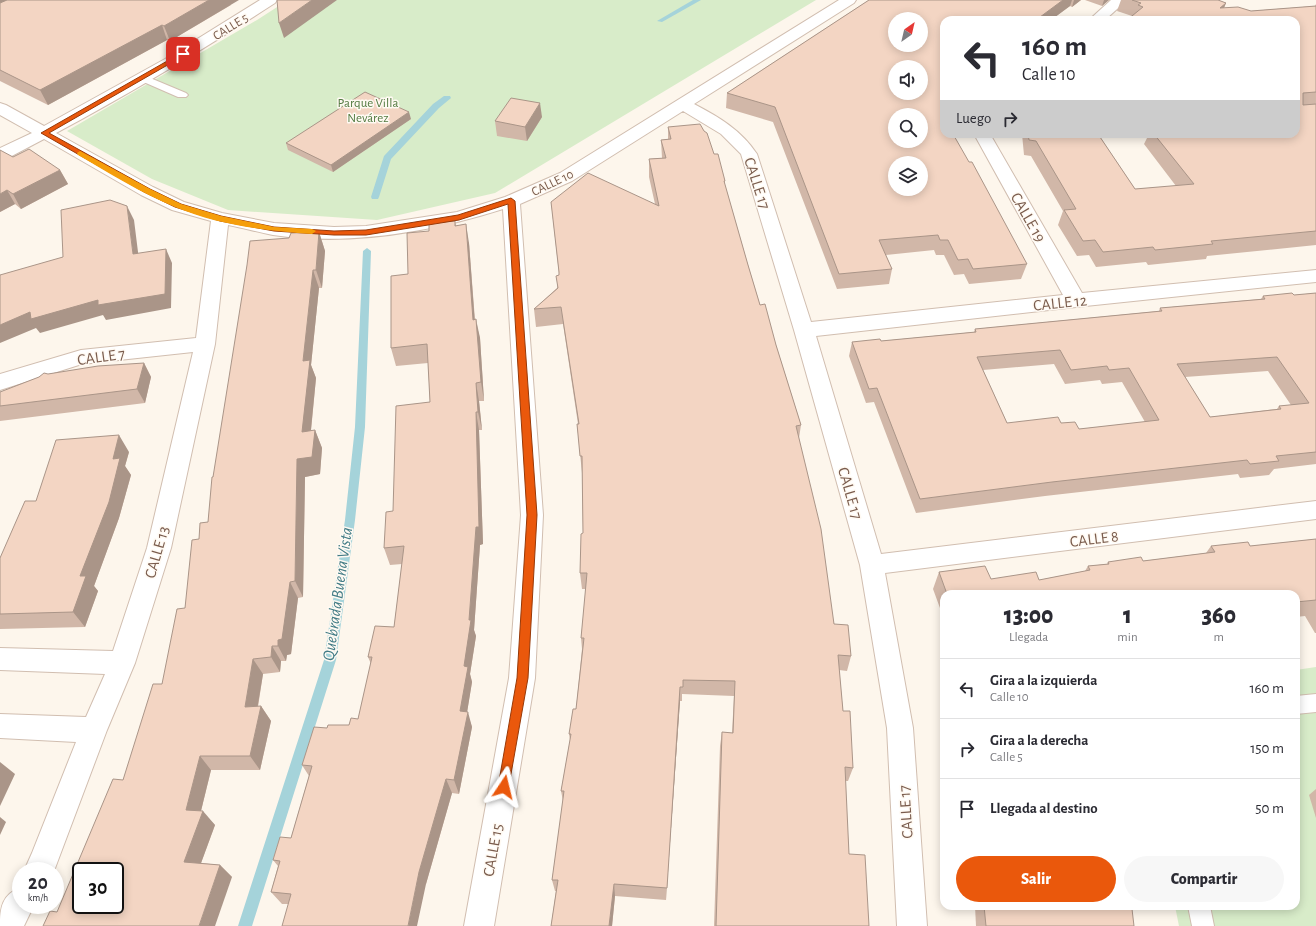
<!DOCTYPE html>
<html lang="es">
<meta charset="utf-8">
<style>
body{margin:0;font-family:"Alegreya Sans",sans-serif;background:#f7f7f7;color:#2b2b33;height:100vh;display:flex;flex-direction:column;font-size:15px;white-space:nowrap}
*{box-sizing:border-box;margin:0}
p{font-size:13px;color:#7c7c81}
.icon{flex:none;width:22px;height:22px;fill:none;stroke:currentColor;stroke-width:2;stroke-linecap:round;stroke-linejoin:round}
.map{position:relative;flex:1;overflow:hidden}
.panel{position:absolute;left:940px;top:590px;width:360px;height:320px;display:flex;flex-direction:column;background:#fff;border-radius:12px;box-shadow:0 2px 10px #0003}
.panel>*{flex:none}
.guide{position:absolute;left:940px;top:16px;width:360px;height:122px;border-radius:12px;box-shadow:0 2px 10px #0003;background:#fff;color:#2b2b33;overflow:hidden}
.needle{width:26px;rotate:34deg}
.controls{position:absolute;left:888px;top:12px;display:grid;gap:8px}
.controls a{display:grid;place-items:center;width:40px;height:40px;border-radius:50%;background:#fff;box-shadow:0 2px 10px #0003;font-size:20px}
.speed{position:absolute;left:12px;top:862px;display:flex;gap:8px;font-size:20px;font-weight:700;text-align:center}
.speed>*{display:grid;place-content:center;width:52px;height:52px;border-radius:50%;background:#fff;box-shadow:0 2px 10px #0003;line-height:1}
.speed small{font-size:10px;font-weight:400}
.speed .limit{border:2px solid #111;border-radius:6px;background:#fff;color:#111}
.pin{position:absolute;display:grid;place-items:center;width:34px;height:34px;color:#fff;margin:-17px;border-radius:8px;box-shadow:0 2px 6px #0006}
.me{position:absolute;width:44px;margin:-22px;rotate:10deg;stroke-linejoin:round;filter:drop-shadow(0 0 3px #0008)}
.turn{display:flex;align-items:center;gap:14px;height:84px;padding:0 16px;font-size:18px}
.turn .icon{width:52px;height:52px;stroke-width:2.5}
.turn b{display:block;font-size:28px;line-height:34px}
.then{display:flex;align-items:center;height:38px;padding:0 16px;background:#0003;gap:8px;font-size:15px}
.eta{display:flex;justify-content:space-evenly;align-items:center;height:68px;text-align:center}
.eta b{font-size:24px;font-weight:800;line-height:28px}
.action{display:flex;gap:8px;margin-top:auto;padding:8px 16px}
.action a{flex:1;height:46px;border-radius:24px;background:#ea580c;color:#fff;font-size:16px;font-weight:800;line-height:46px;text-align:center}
.action a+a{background:#f7f7f7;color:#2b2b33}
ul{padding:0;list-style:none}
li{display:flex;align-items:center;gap:12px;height:60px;padding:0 16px;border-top:1px solid #e1e1e2}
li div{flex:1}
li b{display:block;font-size:15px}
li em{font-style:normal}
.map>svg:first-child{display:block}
</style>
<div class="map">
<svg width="1316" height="926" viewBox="0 0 1316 926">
<rect width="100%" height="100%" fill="#fdf6ec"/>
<g fill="#d8ecc9">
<path d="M288,0h528l-321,193 -118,27 -149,-10 -76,-31 -85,-48 190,-111z"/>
<path d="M1316,667v259h-137l-4,-20h121v-236z"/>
</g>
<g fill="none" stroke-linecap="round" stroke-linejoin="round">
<g fill="#a5d3da" fill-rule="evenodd">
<path d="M693,0h8l-39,22 -5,-1z"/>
<path d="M444,96h6l1,2 -12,10 -48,51 -12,38 -1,2h-6l-1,-2 13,-41 49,-52z"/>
<path d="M367,248l4,3 -6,176 -10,93 -19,140 -84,266h-14l86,-266 21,-140 10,-93 8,-176z"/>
</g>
<defs>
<g id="service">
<path d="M143,75l43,18 2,2 -2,2h-8l-39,-17 -2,-2 2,-2z"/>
<path d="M1316,694v18l-20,2v-18z"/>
<path d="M1188,906h22l4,20h-22z"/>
</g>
<g id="minor">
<path d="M260,0h17l-2,3c-71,46 -144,90 -219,130l97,54 31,15 38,11 52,10 60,4 32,-1 91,-14 48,-15 55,-24 279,-173h17l-2,3 -160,101c25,13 47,26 63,50l54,168 252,-27 -89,-161h16l92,159 234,-23v12l-240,25 -260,29 65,218 435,-53v18l-431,54 28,155 14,198h-30l-10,-198 -27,-163 -66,-235 -53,-176 -20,-20 -38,-23 -111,70 -52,23 23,311 -8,163 -41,248h-30l45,-248 12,-163 -18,-306c-72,23 -154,37 -230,26 -15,-3 -30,-7 -45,-10l-13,119 -44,204 -36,115 -28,67 -53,141h-30l8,-18 44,-111 -76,-4v-24l86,3 19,-43 -105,-4v-22l113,3 34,-103 46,-196 -111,12 -82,26v-16l81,-24 115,-12 15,-117 -39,-11 -31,-15 -97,-56 -38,20 -6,1v-12l32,-15 -32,-18v-12l6,2 38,21 121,-67z"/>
<path d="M1111,0h16l-22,20h-16z"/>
<path d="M21,887v18h13l-10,21h-24c0,-19 2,-31 21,-39z"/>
</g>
</defs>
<use href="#service" stroke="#d1beb0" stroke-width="2"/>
<use href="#minor" stroke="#d1beb0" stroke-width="2"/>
<use href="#service" fill="#fff" fill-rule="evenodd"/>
<use href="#minor" fill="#fff" fill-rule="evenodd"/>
</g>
<g fill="#d1b7a8" fill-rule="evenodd">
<path d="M0,0l231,5 -61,36 -3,-1 -119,65 -48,-24z"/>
<path d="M869,0h212l-9,7 -2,-1 -19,14h-107v114l83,130 -6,15 -52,5 -5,-10 -10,1 -10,-20h-8l-2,-5 -48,5 6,14 -3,15 -52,5 -64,-167 -47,-14 1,-15z"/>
<path d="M1085,0h24l-7,6z"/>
<path d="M1121,0h97l8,3 -2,5 27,3 64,-5 1,-2v241l-109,11 -1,3 -58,6 -2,-3 -50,5 -7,-12 -12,1 -19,-31 5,-14 -32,-55 -7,-1 -2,-21h76l37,55 41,-3 -32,-42 5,-10h147v-114l-164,-4 -15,-5z"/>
<path d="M542,117l-15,24 -30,-5 -2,-15z"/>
<path d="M411,119l-78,53 -45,-22 -2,-7z"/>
<path d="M668,127l46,27 11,27v4l23,80 12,40 16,40 25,80 -2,13 35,186 17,32 -4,15 -8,-1 4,41 10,57 -5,13h-3l4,73 20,72h-155l6,-180 2,-14 10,1 2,-37 -52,-2v7h-2l-14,199 -51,-4 -3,30h-61l5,-35h-1l-3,-11 11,-79 -2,-10 9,-51 -1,-6 7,-25 6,-60 -1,-11 5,-49h-4l-2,-16 3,-40 -1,-60 -5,-49h1l-15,-100 -27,3 -2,-18 23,-21 2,-14 -8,-72 104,2 -6,-27v-18l13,-1 -1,-18 7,-1z"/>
<path d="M13,157l47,13 8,14 -47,25 -6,-5 -15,8z"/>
<path d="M455,221l1,4 13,18 6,77 5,18 4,63h-5l3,29h-3l4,114 -3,1 -6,85 2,6 -6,38 2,8 -5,30 5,15 -13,67 -7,-1 -26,91 -138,20h-6l-11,-12 7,-26 -5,-6 18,-22 18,-62 -7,-11 25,-37 22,-3 9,-6 13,-55 -3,-7 26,-30 8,-63 -12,1 -6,-17 9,-37 37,-109 -2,-39 -32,3 -5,-18 17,-74 21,-43z"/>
<path d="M319,232l6,19 -3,37h-3l-8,77 5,13 -5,53 4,-1 7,18 -2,26 -15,3 -2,120 -5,1 -7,56 -4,1 -1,6h-5l-1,11 -17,2 -5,33 3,-1 10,15 -11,49h-49l-10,41 14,14 -14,38 19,2 12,12 -175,35 66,-132 39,-96 23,-76 14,-69 9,-17 5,-45 76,-239z"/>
<path d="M1316,293v171l-42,5 -5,6 -29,3 -2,-4 -193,22 -129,17 -42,-111 -8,1 -17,-47 3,-14 29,-1 93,-9 1,-3 184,-18 1,-3 101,-9 2,-3 31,-1zM1054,364l11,20 35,-4 2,4 20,-2 23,40 -66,7 -18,-6h-54l-24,-53zM1268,371l23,34 -12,1 -2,3 -67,8 -25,-40z"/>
<path d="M144,363l7,14 -6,26 -145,18v-29l48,-18z"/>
<path d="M129,452l-4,14 6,9 -12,43 -25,68 4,5 -13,36 -85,2v-71l36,-57z"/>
<path d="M1316,539v94h-1l-10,-17 -9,1v-23h-352v25l-11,-30 6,-17 52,7 48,1 46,-9 3,-5 19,-2 1,-2 35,-1 63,-8 5,-7h39z"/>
<path d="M1316,789v29l-7,-23z"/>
<path d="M975,906h141l1,1 17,19h-158z"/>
</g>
<g fill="#aa9588">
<path d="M0,0h17l-17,8z"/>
<path d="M209,0h30l-69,41 -6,-15z"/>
<path d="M312,0h25l-53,38 -5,-15z"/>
<path d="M1063,0h9l-2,6 -19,14h-15z"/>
<path d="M1074,0h7l-9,7z"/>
<path d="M1104,0h5l-7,6z"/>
<path d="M1226,3l-6,14v-9z"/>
<path d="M162,25l5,15 -119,65 -8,-15z"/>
<path d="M540,103l2,14 -15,24 -2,-14z"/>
<path d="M409,112l2,7 -78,53 -2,-7z"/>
<path d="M60,170l8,14 -47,25 -8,-15z"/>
<path d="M7,190l8,14 -15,8v-18z"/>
<path d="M127,206l7,14 6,48 -7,-14z"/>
<path d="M466,224l3,19 7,95 -3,-18z"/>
<path d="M319,232l6,19 -3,37 -6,-18z"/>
<path d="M166,249l6,14 -1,45 -65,12 -3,-5 -63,18 -4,-5 -36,15v-18z"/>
<path d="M313,270l6,18 -8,77 5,13 -7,71 -7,-17 1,-71z"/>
<path d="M476,319l4,19 4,63 -3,-19z"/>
<path d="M144,363l7,14 -6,26 -8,-14z"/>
<path d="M476,383l3,18 3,29 -4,-18z"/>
<path d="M476,412l3,18 4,114 -3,1 -6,85 2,6 -6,38 2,8 -7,43 3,-13 4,15 -13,67 -5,-14 10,-114 5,-46 7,-93z"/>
<path d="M315,430l7,18 -2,26 -15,3 -2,120 -8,-16 2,-122z"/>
<path d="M119,435l10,17 -4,14 6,9 -12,43 -25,68 4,5 -13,36 -12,-15 7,-36z"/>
<path d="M290,582l8,16 -7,56 -4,1 -1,6 -8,-15v-6z"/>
<path d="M272,646l9,15 -1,11 -9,-15z"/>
<path d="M253,659l10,15 -8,48 -10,-15z"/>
<path d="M680,687v14l-14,199 1,-12z"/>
<path d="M261,706l10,15 -11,49 -10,-14z"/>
<path d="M200,756l11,14 -13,53 -12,-13z"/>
<path d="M0,762l15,12 -15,32z"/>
<path d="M446,779l6,14 -26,91 -9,42h-9l11,-54z"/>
<path d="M203,811l12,14 -18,49 -13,-12z"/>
<path d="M0,817l6,5 -6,13z"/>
<path d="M220,865l12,12 -17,49h-16z"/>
<path d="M614,884l1,12 -3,30h-3z"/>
</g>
<g fill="#f3d5c3" stroke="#aa9588" fill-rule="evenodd">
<path d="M7,0h202l-45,26 -2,-1 -122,65 -40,-20v-67z"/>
<path d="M277,0h35l-33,23z"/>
<path d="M869,0h194l-27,20h-92v114h9l16,28h3l55,102 -54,5 -5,-10 -10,1 -10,-20h-8l-2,-5 -59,5 13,29 -53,5 -64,-167 -48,-14zM895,19h26v26h-26zM895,67h26v26h-26zM895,115h26v26h-26zM895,163h26v26h-26z"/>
<path d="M1132,0h86l8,3 -6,5 18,-1 13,4 65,-5v86l-13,1v12l13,-1v127l-105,10 2,3 -58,6 -2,-3 -50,5 -8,-12 -12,1 -19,-31 12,-1 -40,-68 -7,-1 -1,-6h70l37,55 59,-5 -40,-50h142v-114h-169l16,-13 -5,-2 3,-2z"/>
<path d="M365,92l44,20 -78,53 -45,-22z"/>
<path d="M511,98l29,5 -15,24 -30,-6z"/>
<path d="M700,124l4,7 3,2 7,21h4l7,27h-1l24,84 12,40 5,-1 11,41 25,80 -5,1 25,103 13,95 14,1 3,31 -13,-1 5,56h7l3,57 -8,-1 4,87 16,1 4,71h-153l6,-194 11,1 2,-52 -52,-1v7h-3l-13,201 -53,-4 -5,42h-58l7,-46h-6l12,-89h-3l10,-57h-2l4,-25h3l8,-71h-3l6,-65h-7l1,-39 2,-1 -1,-77h-2l-3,-32h2l-18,-117 -27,2 24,-21 -2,-12 3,-1v-3l-8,-70 37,-29 71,33 -10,-47 17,-1 -5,-18 10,-1 -3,-12z"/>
<path d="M29,149l31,21 -47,24 -6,-4 -7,4v-44l13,7z"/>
<path d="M110,200l17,6 6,48 33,-5 -1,45 -67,11v-5l-67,19 -1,-7 -30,13v-50l63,-18 -2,-47z"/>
<path d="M455,221v5l11,-2 7,96 3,-1 5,63 -5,1 2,29h-2l3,115h-3l-7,93h2l-7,46 4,1 -8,44 8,1 -14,68 -8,-1 -27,93 -11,54h-126l9,-32 -20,-2 9,-31 -7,-1 7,-23 11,1 21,-72 -10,-1 12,-38 13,1 1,-3h21l2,-7 7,1 14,-62h-4l7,-31 19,1 10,-81 -20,2 2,-36 7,-1 3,-105 34,-4 -3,-58 -36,4v-72l17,-2 -1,-41 22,-2v-8z"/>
<path d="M319,232l-3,38h-3l-10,91 7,-1 -8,72 13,-2 -3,27 -15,2 -2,122 -5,1 -8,57 -4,1v6h-6l-1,11 -18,2 -8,48 16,-1 -11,50h-50l-14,54 17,1 -19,51 36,3 -21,61h-156l7,-15 7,1 56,-133 10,1 30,-96h9l15,-75 8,-1 7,-68 7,-1 1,-16 8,-1 4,-45h1l34,-212 3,-24 39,-3 2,-5zM81,871h34v34h-34z"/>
<path d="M1292,293l2,2 22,-2v159l-40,4 3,5 -29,3 -3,-4 -195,22 -132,17 -43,-111 -8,1 -17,-47 28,-3 1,2 95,-9 -1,-3 187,-18 -2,-3 105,-9 -2,-3zM1060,350l11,20 36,-4 2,4 20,-2 30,52 -80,9 -4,-7 -14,1 -3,-6 -51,6 -30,-66zM1277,357l32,46 -30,3 2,3 -71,8 -33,-53z"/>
<path d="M144,363l-7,26 -137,17v-14l39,-15 5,-4 4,1 50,-8z"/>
<path d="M119,435l-6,24 7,-1 -11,44 -29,74h6l-13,36 -73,2v-56l25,-57h11l20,-61z"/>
<path d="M1316,539v61l-20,2v-8h-349l-8,-22 46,-6 6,13 45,-7 3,8 51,-10 -2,-4 21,-2 -1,-2 33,-5 2,4 72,-9 -4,-6 37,-4 2,4z"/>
<path d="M984,906h132l1,1 15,2 2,17h-148z"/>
</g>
<path fill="#ea580c" stroke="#983908" d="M183,52l2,1v2l-136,78 101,56 31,15 40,12 53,11 60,4 32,-1 92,-15 53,-17 4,3 22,314 -9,163 -20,113 -4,1 -5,-1 -1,-4 19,-109 10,-163 -19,-311 -49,16 -93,15h-32l-60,-4 -54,-10 -45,-14 -31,-15 -103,-59z"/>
<path fill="#f59e0b" d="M80,151l70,38 31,15 40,12 53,11 38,2 4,2 -4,3c-46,-3 -94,-9 -137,-27 -34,-14 -66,-34 -97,-52l-1,-2z"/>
<g text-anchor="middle" stroke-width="3" stroke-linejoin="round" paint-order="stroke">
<g font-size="13" fill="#7a5c4d" stroke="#fffaf3">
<text transform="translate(230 26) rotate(-32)" y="5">CALLE 5</text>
<text transform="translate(552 182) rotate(-26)" y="5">CALLE 10</text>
</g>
<g font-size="13" fill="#537a41" stroke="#fffaf3">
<text x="368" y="107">Parque Villa<tspan x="368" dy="15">Nevárez</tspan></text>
</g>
<g font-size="16" fill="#7a5c4d" stroke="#fffaf3">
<text transform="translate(758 183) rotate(72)" y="6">CALLE 17</text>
<text transform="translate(1029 217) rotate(60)" y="6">CALLE 19</text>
<text transform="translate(1060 302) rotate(-6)" y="6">CALLE 12</text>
<text transform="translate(101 356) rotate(-8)" y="6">CALLE 7</text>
<text transform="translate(851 493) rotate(74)" y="6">CALLE 17</text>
<text transform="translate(1094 538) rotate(-7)" y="6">CALLE 8</text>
<text transform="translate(156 552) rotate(-74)" y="6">CALLE 13</text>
<text transform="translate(905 812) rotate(-94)" y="6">CALLE 17</text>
<text transform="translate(492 850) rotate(-80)" y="6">CALLE 15</text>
</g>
<g font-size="17" font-style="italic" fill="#437c86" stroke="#fffaf3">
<text transform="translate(337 594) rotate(-82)" y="6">Quebrada Buena Vista</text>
</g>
</g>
</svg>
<div class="controls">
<a><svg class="needle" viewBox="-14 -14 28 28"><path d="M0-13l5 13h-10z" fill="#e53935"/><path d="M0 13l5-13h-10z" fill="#7c7c81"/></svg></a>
<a><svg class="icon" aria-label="sound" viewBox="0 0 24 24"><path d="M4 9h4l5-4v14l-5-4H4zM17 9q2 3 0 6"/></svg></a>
<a><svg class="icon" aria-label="search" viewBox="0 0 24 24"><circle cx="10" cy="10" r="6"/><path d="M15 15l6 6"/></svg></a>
<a><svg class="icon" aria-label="layers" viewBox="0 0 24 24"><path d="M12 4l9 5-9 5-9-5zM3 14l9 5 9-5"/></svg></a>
</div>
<div class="speed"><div>20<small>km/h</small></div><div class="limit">30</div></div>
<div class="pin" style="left:183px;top:54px;background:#d93025"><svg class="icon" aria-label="arrive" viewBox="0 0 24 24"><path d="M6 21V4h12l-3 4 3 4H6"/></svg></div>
<svg class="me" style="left:504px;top:787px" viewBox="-20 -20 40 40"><path d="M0-17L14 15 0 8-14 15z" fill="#ea580c" stroke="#fff" stroke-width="4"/></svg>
<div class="guide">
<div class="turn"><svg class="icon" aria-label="left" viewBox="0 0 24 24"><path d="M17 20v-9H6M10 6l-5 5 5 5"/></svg><div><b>160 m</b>Calle 10</div></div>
<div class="then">Luego<svg class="icon" aria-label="right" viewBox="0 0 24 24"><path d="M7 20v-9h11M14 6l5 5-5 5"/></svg></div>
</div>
<section class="panel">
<div class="eta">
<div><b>13:00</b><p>Llegada</p></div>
<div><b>1</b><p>min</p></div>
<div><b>360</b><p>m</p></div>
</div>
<ul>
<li><svg class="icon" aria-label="left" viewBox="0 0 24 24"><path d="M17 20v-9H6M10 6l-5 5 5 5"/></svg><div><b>Gira a la izquierda</b><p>Calle 10</p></div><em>160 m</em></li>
<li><svg class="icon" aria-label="right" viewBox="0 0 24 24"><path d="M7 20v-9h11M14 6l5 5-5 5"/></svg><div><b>Gira a la derecha</b><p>Calle 5</p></div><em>150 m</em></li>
<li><svg class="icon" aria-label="arrive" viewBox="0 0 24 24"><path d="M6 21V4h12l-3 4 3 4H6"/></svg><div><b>Llegada al destino</b></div><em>50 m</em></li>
</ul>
<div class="action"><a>Salir</a><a>Compartir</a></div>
</section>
</div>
